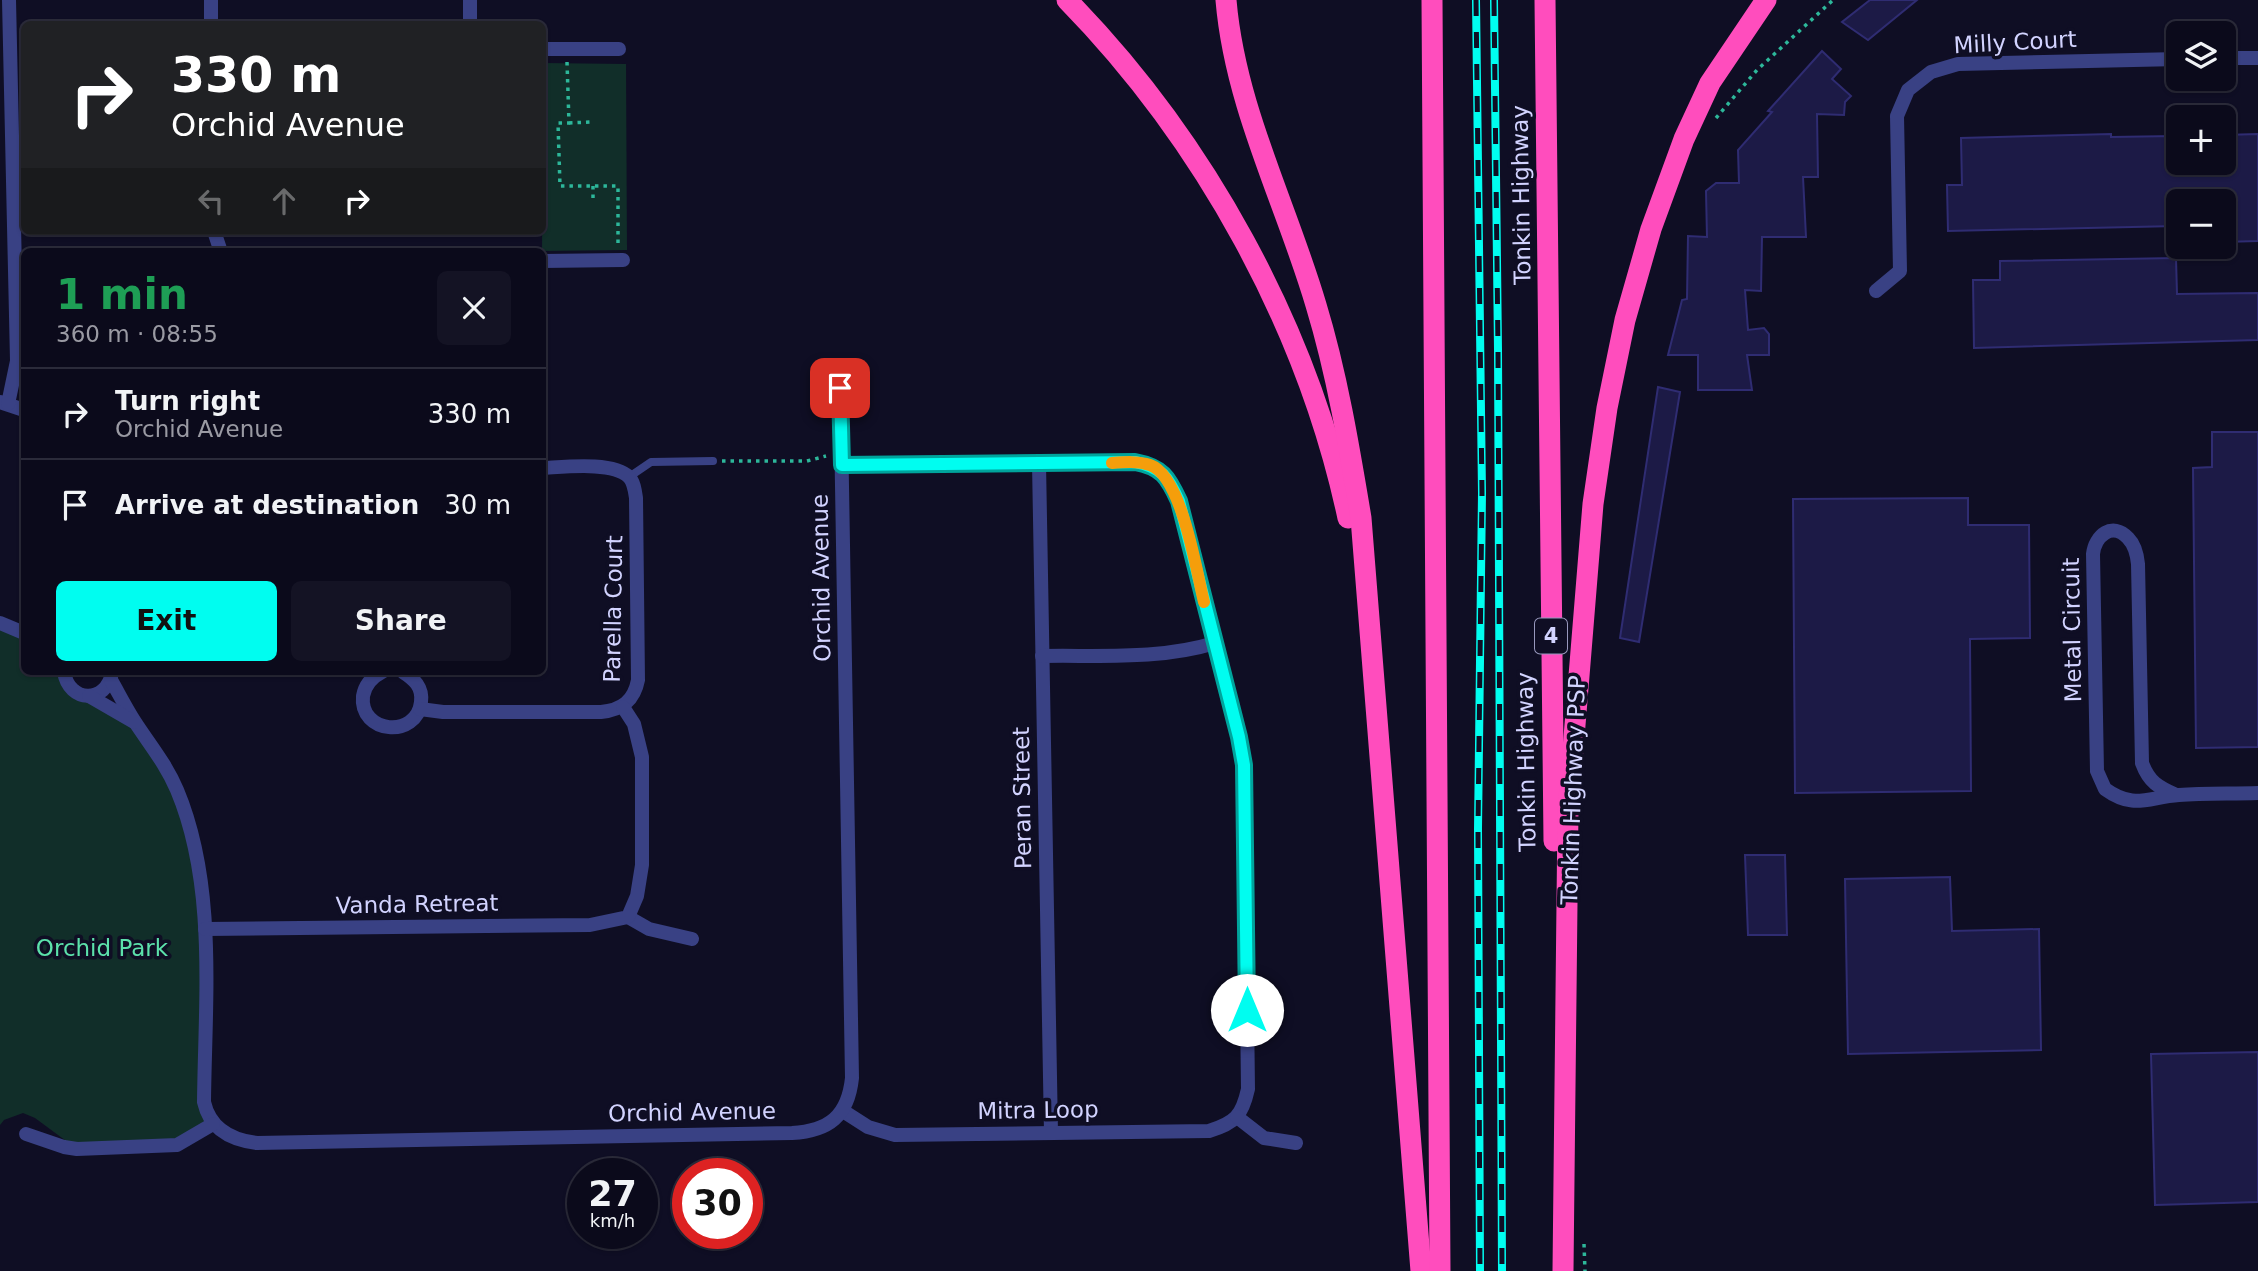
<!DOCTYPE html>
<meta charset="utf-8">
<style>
body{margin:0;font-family:"DejaVu Sans",sans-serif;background:#141324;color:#f1f3f6;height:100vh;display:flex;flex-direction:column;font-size:26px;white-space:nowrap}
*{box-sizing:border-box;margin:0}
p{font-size:23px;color:#9a9aa3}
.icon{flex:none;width:38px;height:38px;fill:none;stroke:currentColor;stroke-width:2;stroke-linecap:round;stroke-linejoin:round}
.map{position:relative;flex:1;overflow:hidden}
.sheet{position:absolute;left:21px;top:248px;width:525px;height:427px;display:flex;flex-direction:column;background:#0b0a1b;border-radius:10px;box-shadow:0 2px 5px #0004,0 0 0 2px #2b2b3a}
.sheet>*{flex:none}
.guide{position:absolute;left:21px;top:21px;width:525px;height:214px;border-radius:10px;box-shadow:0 2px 5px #0004,0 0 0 2px #2b2b3a;background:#202124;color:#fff;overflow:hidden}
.tools{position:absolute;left:2166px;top:21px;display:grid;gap:14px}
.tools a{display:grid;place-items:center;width:70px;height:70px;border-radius:10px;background:#0b0a1b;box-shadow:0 2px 5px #0004,0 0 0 2px #2b2b3a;font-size:35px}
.speed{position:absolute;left:567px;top:1158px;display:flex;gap:14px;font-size:35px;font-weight:700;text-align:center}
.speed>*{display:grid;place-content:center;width:91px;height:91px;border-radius:50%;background:#0b0a1b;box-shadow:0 2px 5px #0004,0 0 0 2px #2b2b3a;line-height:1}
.speed small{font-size:18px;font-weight:400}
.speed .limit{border:10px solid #d22;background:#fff;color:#111}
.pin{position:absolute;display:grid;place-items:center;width:60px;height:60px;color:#fff;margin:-30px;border-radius:14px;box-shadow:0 4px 10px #0006}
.me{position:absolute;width:77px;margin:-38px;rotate:0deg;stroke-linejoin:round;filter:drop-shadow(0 0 5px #0008)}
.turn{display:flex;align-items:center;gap:24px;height:147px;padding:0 35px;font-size:32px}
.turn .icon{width:91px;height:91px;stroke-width:2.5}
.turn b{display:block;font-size:49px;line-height:60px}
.lanes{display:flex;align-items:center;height:66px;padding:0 35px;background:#0003;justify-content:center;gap:35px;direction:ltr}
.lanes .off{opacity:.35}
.round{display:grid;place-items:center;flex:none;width:74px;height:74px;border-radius:10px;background:#141324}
.head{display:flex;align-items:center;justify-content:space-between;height:119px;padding:0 35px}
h1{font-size:42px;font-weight:600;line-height:52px;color:#1e9e55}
.primary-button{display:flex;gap:14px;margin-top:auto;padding:14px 35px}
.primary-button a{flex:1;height:80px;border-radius:10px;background:#00fdf0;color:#111;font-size:28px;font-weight:600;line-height:80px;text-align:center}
.primary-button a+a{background:#141324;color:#f1f3f6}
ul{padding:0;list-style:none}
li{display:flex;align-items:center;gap:21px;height:91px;padding:0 35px;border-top:2px solid #2b2b3a}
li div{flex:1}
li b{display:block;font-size:26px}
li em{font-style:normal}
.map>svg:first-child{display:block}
</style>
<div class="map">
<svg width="2258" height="1271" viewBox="0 0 2258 1271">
<rect width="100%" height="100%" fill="#0f0e24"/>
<g fill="#112e29">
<path d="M543,63l83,1 1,186 -85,1z"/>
<path d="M0,623l24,12v37h34l77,51 27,35 38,117 4,227 9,22 -20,13 -116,12 -42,-31 -12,-5 -19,7 -4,5z"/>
</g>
<g fill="#1c1a46" stroke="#2f2c72" stroke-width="2">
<path d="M1870,0h47l-49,40 -26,-18z"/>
<path d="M1822,51l19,18 -9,10 19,17 -6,6 -1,13 -27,-1 1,63h-15l3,60h-44l-1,54 -16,-1 3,40 16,-2 5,6v21h-22l5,35h-54v-35h-30l14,-55 5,-1 1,-63 19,1 -1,-46 10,-8h23l-1,-33 34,-38 -4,-1z"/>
<path d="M2111,134v3l63,-1 1,27h49v-28l34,-1v107l-34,1v-41h-49l1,25 -228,5 -1,-46h15l-1,-47z"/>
<path d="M2176,258l1,36 81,-1v47l-284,8 -1,-68h27v-19z"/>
<path d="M1658,387l22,5 -41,250 -19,-4z"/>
<path d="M2212,432h46v315l-62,1 -3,-280 19,-1z"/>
<path d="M1968,498v27h61l1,113 -60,1 1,152 -176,2 -2,-294z"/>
<path d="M1745,855h40l2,80h-39z"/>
<path d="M1950,877l2,54 87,-2 2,121 -193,4 -3,-175z"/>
<path d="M2258,1052v150l-103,3 -4,-151z"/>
</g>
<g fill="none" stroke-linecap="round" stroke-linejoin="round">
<g stroke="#2db79a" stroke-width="3.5" stroke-dasharray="3.5 5" stroke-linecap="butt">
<path d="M567,62l2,61h-11l2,63h58v58"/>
<path d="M1716,118l41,-48 76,-70"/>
<path d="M569,123l22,-1"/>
<path d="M593,186v12"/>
<path d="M722,461h85l19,-5"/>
<path d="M1584,1244l1,27"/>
</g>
<path stroke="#394184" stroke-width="8" d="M629,477l22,-15 62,-1"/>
<g stroke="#394184" stroke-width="14">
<path d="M211,0v24"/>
<path d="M470,0v24"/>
<path d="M542,49h77"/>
<path d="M2224,58h34"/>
<path d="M214,231l7,21"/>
<path d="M542,261l81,-1"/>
<path d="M1876,291l24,-20 -3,-155 11,-26 23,-18 27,-8 221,-5"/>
<path d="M0,402l24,8"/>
<path d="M8,404l9,-43 -8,-361"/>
<path d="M1039,463l12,670"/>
<path d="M842,465l293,-3c27,5 33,15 44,39l60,236 5,28 4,324c-6,27 -13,34 -39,42l-314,4 -27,-8 -25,-16"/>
<path d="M0,623l24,10"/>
<path d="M1042,656c58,-1 117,4 173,-13"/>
<path d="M64,672c5,31 42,32 48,1"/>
<path d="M382,672c-10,5 -17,13 -19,24 -4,38 54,43 58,6 2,-15 -7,-23 -18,-30"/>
<path d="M111,680c8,14 15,28 24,42 15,23 31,42 42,68 40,95 28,211 27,312 6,27 27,38 53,41l535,-10c37,-2 56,-17 60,-55l-12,-711"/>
<path d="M89,696l45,26"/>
<path d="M420,709l23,3h158c21,-2 33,-11 37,-32l-2,-182c-1,-7 -2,-16 -7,-21 -16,-16 -65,-10 -87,-9"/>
<path d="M2176,795c-18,-8 -27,-13 -34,-32l-4,-199c-1,-10 -3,-19 -10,-26 -16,-17 -33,-2 -35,16l4,217 8,18c29,21 43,8 74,6 26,-2 53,-1 79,-2"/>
<path d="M628,917l21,12 43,10"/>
<path d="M205,929l385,-4 38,-8 9,-21 5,-31v-108l-8,-33 -11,-17"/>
<path d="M1237,1117l27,21 32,5"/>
<path d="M26,1134l38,13 13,2 100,-4 36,-21"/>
</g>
<g stroke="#ff4dbd" stroke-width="21">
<path d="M1067,0c137,140 240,326 281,518"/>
<path d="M1226,0c9,107 60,203 90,305 21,69 33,141 45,213l60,753"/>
<path d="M1432,0l8,1271"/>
<path d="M1545,0l9,841"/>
<path d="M1563,1271l5,-460 25,-307 14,-96 18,-88 26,-91 33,-90 26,-56 56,-83"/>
</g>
<defs>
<g id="rail">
<path d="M1476,0l6,493 -4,336 2,442"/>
<path d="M1494,0l4,349 4,922"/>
</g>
</defs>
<use href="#rail" stroke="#00fdf0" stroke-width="8"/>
<use href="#rail" stroke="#0f0e24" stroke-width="5" stroke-dasharray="16" stroke-linecap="butt"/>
</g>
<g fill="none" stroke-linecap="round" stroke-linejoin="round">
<defs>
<path id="route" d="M840,388l2,77 293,-3c27,5 33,15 44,39l60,236 5,28 3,245"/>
</defs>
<use href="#route" stroke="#00a49c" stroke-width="18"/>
<use href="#route" stroke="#00fdf0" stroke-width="12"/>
<path stroke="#f59e0b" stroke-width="12" d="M1112,463c13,-1 26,-2 38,2 32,11 46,105 54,137"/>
</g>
<g text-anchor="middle" stroke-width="7" stroke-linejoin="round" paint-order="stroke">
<rect fill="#0f0e24" stroke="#9898bd" stroke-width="2" x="1535" y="618.5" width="32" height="35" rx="5"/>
<g font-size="21" font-weight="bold" fill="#d2d3ff">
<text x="1551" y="643">4</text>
</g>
<g font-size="23" fill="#d2d3ff" stroke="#0f0e24">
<text transform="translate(2015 42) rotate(-3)" y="8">Milly Court</text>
<text transform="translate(1521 195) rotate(-91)" y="8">Tonkin Highway</text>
<text transform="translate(821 578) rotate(-91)" y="8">Orchid Avenue</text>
<text transform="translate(613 609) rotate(-89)" y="8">Parella Court</text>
<text transform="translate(2072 630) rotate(-91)" y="8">Metal Circuit</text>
<text transform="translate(1526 762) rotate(-91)" y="8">Tonkin Highway</text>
<text transform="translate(1573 790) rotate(-88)" y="8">Tonkin Highway PSP</text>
<text transform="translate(1022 798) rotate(-91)" y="8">Peran Street</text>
<text transform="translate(417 904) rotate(-1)" y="8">Vanda Retreat</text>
<text transform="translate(1038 1110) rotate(-1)" y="8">Mitra Loop</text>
<text transform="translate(692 1112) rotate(-1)" y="8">Orchid Avenue</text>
</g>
<g font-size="23" fill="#5ce1ab" stroke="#0f0e24">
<text x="102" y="956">Orchid Park</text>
</g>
</g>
</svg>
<div class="tools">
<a><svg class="icon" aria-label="layers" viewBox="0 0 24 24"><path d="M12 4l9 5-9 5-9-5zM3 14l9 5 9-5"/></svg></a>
<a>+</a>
<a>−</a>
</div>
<div class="speed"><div>27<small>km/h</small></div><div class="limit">30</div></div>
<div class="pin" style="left:840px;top:388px;background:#d93025"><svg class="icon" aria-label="arrive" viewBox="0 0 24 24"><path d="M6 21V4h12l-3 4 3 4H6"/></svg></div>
<svg class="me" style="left:1247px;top:1010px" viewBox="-20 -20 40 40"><circle r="19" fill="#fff"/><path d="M0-13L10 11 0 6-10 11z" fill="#00fdf0"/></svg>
<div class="guide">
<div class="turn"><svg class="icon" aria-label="right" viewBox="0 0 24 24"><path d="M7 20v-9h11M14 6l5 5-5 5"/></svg><div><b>330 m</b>Orchid Avenue</div></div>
<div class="lanes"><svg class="icon off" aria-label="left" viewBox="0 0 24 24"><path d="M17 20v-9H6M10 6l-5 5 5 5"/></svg><svg class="icon off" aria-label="ahead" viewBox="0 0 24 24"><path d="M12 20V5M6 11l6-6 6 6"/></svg><svg class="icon" aria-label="right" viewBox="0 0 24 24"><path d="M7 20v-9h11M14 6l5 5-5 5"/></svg></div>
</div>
<section class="sheet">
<div class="head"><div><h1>1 min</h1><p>360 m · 08:55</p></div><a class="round"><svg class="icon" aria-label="close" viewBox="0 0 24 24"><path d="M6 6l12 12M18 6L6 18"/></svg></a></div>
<ul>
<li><svg class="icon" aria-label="right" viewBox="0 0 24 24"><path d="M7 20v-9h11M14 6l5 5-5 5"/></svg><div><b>Turn right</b><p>Orchid Avenue</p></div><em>330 m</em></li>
<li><svg class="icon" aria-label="arrive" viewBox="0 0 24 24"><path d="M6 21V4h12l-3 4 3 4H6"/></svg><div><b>Arrive at destination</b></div><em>30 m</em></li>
</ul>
<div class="primary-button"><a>Exit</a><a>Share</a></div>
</section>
</div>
